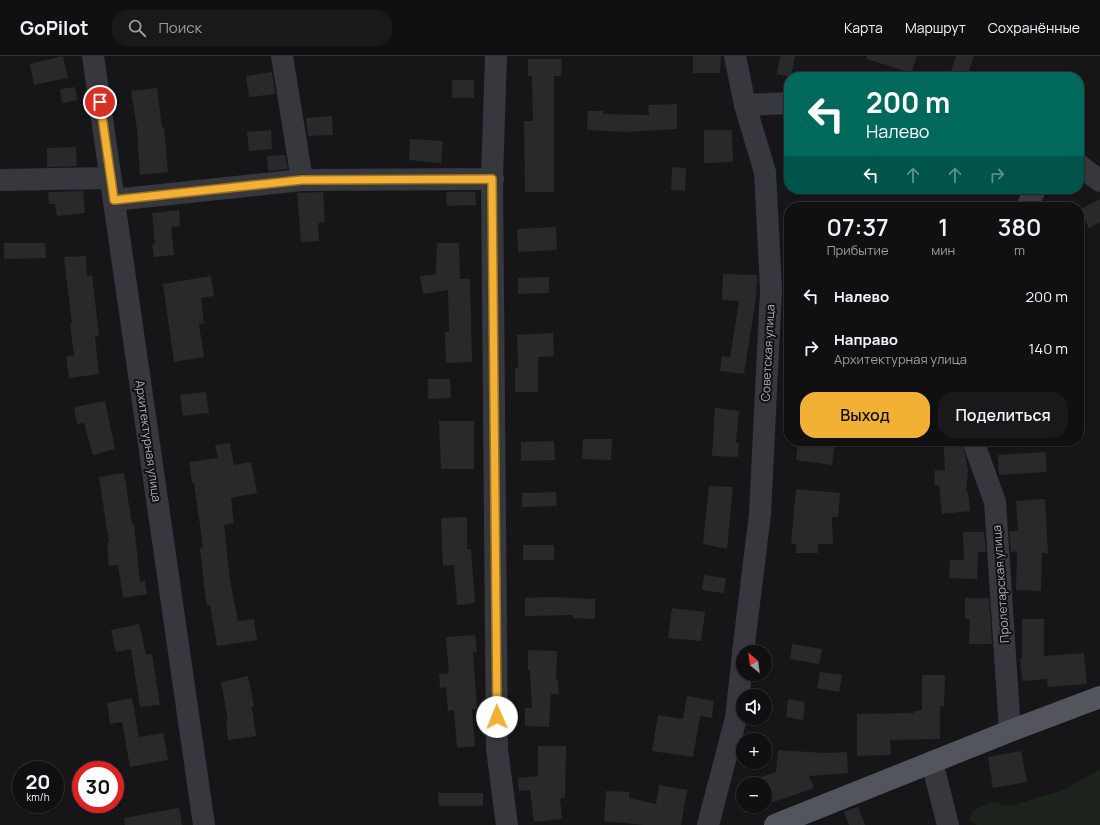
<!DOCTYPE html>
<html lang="ru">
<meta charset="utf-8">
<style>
body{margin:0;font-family:Manrope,sans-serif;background:#19191b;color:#f1f3f6;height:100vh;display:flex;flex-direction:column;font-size:15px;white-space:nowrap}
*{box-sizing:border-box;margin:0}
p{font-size:13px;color:#9c9d9f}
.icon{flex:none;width:22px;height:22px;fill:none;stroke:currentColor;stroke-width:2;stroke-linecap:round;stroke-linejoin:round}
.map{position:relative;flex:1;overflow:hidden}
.panel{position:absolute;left:784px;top:146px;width:300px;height:244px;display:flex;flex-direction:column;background:#101012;border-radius:16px;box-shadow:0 1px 3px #0004,0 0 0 1px #303032}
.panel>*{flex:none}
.guide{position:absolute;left:784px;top:16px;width:300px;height:122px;border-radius:16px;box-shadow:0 1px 3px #0004,0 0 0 1px #303032;background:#00695c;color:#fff;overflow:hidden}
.needle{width:26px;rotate:331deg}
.tools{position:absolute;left:736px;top:589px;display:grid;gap:8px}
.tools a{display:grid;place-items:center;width:36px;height:36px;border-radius:50%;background:#101012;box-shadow:0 1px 3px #0004,0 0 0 1px #303032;font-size:20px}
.speed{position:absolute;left:12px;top:705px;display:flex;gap:8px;font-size:20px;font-weight:700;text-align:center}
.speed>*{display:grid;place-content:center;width:52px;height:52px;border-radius:50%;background:#101012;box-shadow:0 1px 3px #0004,0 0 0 1px #303032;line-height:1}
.speed small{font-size:10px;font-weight:400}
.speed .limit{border:6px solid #d22;background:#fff;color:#111}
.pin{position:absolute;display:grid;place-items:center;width:34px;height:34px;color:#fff;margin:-17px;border:2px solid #fff;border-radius:50%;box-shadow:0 1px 4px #0007}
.me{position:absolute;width:44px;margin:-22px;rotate:359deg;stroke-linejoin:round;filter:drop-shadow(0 0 3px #0008)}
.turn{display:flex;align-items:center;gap:14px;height:84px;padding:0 16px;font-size:18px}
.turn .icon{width:52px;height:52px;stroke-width:2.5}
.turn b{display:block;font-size:28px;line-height:34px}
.lanes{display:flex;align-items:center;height:38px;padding:0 16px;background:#0003;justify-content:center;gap:20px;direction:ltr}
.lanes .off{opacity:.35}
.eta{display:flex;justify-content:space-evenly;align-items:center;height:68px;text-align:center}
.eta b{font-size:24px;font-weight:600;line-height:28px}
.action{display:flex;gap:8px;margin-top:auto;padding:8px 16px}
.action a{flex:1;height:46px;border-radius:16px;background:#f2b134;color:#111;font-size:16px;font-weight:600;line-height:46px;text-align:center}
.action a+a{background:#19191b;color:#f1f3f6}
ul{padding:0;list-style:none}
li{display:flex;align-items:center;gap:12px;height:52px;padding:0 16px}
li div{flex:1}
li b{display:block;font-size:15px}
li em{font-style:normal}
header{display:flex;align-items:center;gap:24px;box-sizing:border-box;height:56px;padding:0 20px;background:#101012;border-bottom:1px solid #303032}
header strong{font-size:19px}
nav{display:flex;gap:22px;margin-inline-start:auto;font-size:14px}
.search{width:280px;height:36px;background:#19191b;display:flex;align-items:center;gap:10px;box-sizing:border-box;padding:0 14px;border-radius:16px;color:#9c9d9f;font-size:15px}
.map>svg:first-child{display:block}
</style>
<header>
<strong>GoPilot</strong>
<div class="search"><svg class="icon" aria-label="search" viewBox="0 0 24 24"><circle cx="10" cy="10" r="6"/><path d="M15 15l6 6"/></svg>Поиск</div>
<nav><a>Карта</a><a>Маршрут</a><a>Сохранённые</a></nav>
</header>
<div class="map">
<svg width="1100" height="769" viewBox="0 0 1100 769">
<rect width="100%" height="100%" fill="#161618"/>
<path fill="#1c231d" d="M1100,713v56h-123l-7,-5 3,-10 18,-8 19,4 53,-16z"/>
<g fill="#29292c">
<path d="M63,0l5,22 -34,7 -4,-21z"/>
<path d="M693,0h28l-1,17h-27z"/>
<path d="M780,0h15l-4,21 -14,-3z"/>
<path d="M867,0h50l-6,17 -44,-14z"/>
<path d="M956,0h18l-7,21h-18z"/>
<path d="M528,3h34l-1,17h-7v116h-29l-1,-71h9l-1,-45h-4z"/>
<path d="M272,16l3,22 -26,3 -3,-21z"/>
<rect x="452" y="24" width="22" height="18"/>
<path d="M75,31l2,13 -15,3 -2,-14z"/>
<path d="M157,32l5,39h2l4,45 -28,3 -3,-46 -6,-38z"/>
<path d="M677,48v25l-51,3 -39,-2 1,-19h15v3l46,1 -1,-10z"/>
<path d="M332,60l1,19 -25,1 -2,-18z"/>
<path d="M271,74l1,19 -23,2 -2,-19z"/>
<path d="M704,74h28l1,32 -29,1z"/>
<path d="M410,83l33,2 -2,22 -32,-3z"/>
<path d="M76,91l1,19 -30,1v-19z"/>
<path d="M285,99l3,14 -20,2 -1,-15z"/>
<path d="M672,111l14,1 -1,23 -14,-1z"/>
<path d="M83,135l2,22 -28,3 -2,-12h-6l-1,-12z"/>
<path d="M323,136l2,30 -7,1 1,18 -18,1 -4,-49z"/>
<path d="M446,136h29l1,13 -29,1z"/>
<path d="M1100,143v23l-11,6 -10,-18z"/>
<path d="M179,154l1,16 -9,1 3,28 -20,2 -2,-13 3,-1 -3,-30z"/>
<path d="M556,171l1,23 -39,2 -1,-23z"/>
<path d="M4,187h41l1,15 -42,1z"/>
<path d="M437,187h22l1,36h10l2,83 -26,1 -1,-31h4l-1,-42 -25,4 -3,-18 16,-2z"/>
<path d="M86,200l1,20 5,-1 7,61h-4l4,38 -30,4 -3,-22 8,-1 -4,-32h2l-8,-66z"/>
<path d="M723,218l34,1 -1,23 -12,76 -24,-3 2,-15 8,1 9,-56 -17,-1z"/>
<path d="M211,220l3,20 -13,2 3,25 -5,1 5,33 -30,5 -11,-78z"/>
<path d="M549,221v16l-31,1v-16z"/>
<path d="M553,277l1,23 -16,1v35h-23v-24h3l-1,-33z"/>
<path d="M428,323h22l1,19 -23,1z"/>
<path d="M206,336l3,21 -26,3 -3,-21z"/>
<path d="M105,345l10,48 -22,6 -9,-32 -7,1 -3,-17z"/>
<path d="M715,352l24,3 -3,32h3l-1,14 -26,-1z"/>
<path d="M439,365h35v48h-33z"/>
<path d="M583,383h29l-1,21 -29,-1z"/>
<path d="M554,385l1,19 -34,1v-19z"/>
<path d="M798,385h37l-3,24 -36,-5z"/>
<path d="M943,385h18l5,17 2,13 -2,22 2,-1 2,19 -28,3 -3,-29h-5l1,-15h10z"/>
<path d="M230,387l4,22 17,-3 6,31 -26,5 3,25 -10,2 6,55 8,41 16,-2 3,21 -40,6 -7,-41 -3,1 -3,-21 -4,-37 3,-1 -9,-64h-2l-3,-21 29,-4 -3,-13z"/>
<path d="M1045,396l2,20 -48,3 -1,-20z"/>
<path d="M124,417l8,51h2l6,58 5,-1 2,13 -24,4 -5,-33 -9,1 -2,-23h2l-10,-66z"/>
<path d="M709,430l24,1 -6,62 -24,-5z"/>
<path d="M796,433l44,4 -2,24h-6l1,27h-15v9h-22v-9h-5z"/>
<path d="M556,436l1,14 -35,1v-14z"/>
<path d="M1045,443l3,54h-6l-1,38 -25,-1 1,-39 -6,1 -2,-21h9l-2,-30z"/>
<path d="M467,461v32h4l4,54 -18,2 -3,-40 -11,1 -2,-48z"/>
<path d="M963,476h21l2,20h-8l-1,27 -28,-1 1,-18h14z"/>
<rect x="523" y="489" width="31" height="15"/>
<path d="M704,519l22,3 -2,15 -22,-3z"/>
<path d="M553,541l42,2v20l-22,-1v-3l-48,1v-18z"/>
<path d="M965,542h24l3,46h-23l1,-25h-5z"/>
<path d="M672,552l33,4 -4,29 -33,-3z"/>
<path d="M1022,563h22v37l40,-3 3,31 -39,3 -1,-8 -25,2 -2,-23h2z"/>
<path d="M139,568l7,30h6l8,51 -20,2 -9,-58 -15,3 -5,-22z"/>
<path d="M475,579l2,17h-4l4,57h-5l3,37 -18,2 -3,-38 -6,1 -2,-24 -6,1 -1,-14 10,-1 -3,-36z"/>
<path d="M792,588l30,5 -3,15 -29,-5z"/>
<path d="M528,594l29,1 -1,29h2l1,14h-8l-2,33 -24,-1v-18h7l-2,-38h-2z"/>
<path d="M820,616l22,3 -3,17 -22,-4z"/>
<path d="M922,619h23l-1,31h-4v33l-50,1 1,15 -34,1v-42l57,-1v-2l8,-1z"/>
<path d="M248,620l6,30 -2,1 4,29 -28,4 -2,-19h2l-7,-39z"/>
<path d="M687,640l27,5 -2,17 -12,-2 -7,41 -41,-6 6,-36 25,4z"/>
<path d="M132,642l7,39 24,-4 5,27 -38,7 -8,-45 -12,2 -3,-21z"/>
<path d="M788,643l17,3 -2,18 -17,-3z"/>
<path d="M538,690h28l-1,52h-5l2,21 -28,3 -4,-32 -11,1 -1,-13 20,-2z"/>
<path d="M778,694l46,3 23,-1 1,21 -39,3 5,12 -49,17v-21h-22v22h20l-19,7 -4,-12 1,-17 35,-12z"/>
<path d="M1021,695l6,31 -34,6 -5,-31z"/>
<path d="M659,729l28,5 -6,35h-36l-41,-4 2,-30 23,1v6l27,6z"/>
<path d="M438,737h45v13h-44z"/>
<path d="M858,751l7,18h-16l-5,-13z"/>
<path d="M179,752l3,17h-57l-1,-7z"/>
</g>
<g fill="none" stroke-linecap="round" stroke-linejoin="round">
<g stroke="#37383d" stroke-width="22">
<path d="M93,0l111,769"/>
<path d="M282,0l20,124"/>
<path d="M496,0l-4,121 5,572 10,76"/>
<path d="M735,0l10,49 20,67 6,117 -11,225 -17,138"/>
<path d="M745,49l44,-2"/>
<path d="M1079,109l21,16"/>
<path d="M0,124l110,-2"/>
<path d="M114,144l188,-20 191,-1"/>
<path d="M1027,151l8,-18"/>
<path d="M973,385l22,61 15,229"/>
<path d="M932,706l16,63"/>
<path d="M708,769l28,-107 7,-63"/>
</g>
<path stroke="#53555c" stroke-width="22" d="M775,769l235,-94 90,-34"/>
</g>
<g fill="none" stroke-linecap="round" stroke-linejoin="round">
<defs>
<path id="route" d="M100,46l14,98 188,-20 190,-1 5,538"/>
</defs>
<use href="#route" stroke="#9d7322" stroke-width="10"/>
<use href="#route" stroke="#f2b134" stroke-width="7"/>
</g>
<g text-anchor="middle" stroke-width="4" stroke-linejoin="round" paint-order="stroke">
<g font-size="12" fill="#a8adb8" stroke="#111113">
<text transform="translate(768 297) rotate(-87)" y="4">Советская улица</text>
<text transform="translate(148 385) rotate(82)" y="4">Архитектурная улица</text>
<text transform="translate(1001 528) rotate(-94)" y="4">Пролетарская улица</text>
</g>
</g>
</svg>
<div class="tools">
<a><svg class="needle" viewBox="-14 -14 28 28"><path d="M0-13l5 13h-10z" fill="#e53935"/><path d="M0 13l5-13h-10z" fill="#9c9d9f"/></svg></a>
<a><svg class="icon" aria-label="sound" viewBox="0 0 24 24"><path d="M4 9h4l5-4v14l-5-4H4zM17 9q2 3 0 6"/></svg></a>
<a>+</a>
<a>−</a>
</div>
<div class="speed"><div>20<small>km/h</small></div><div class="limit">30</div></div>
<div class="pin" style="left:100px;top:46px;background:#d93025"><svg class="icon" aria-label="arrive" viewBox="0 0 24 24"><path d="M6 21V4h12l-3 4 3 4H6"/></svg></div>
<svg class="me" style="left:497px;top:661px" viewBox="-20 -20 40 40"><circle r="19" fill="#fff"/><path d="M0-13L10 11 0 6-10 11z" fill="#f2b134"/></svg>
<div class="guide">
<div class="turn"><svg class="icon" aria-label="left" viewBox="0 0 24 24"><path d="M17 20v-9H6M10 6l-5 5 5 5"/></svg><div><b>200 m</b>Налево</div></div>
<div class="lanes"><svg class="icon" aria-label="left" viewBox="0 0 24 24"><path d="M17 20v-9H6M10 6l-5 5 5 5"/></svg><svg class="icon off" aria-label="ahead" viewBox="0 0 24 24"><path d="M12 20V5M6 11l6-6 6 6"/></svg><svg class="icon off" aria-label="ahead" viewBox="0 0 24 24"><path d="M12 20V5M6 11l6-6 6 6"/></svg><svg class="icon off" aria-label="right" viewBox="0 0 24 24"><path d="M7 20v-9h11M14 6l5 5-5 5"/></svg></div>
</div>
<section class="panel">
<div class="eta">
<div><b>07:37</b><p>Прибытие</p></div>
<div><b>1</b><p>мин</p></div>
<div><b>380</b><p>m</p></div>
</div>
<ul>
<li><svg class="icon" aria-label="left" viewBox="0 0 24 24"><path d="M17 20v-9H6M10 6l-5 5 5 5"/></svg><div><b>Налево</b></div><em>200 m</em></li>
<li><svg class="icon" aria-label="right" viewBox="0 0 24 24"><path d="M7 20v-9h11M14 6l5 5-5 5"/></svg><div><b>Направо</b><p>Архитектурная улица</p></div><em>140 m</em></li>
</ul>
<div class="action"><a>Выход</a><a>Поделиться</a></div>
</section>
</div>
